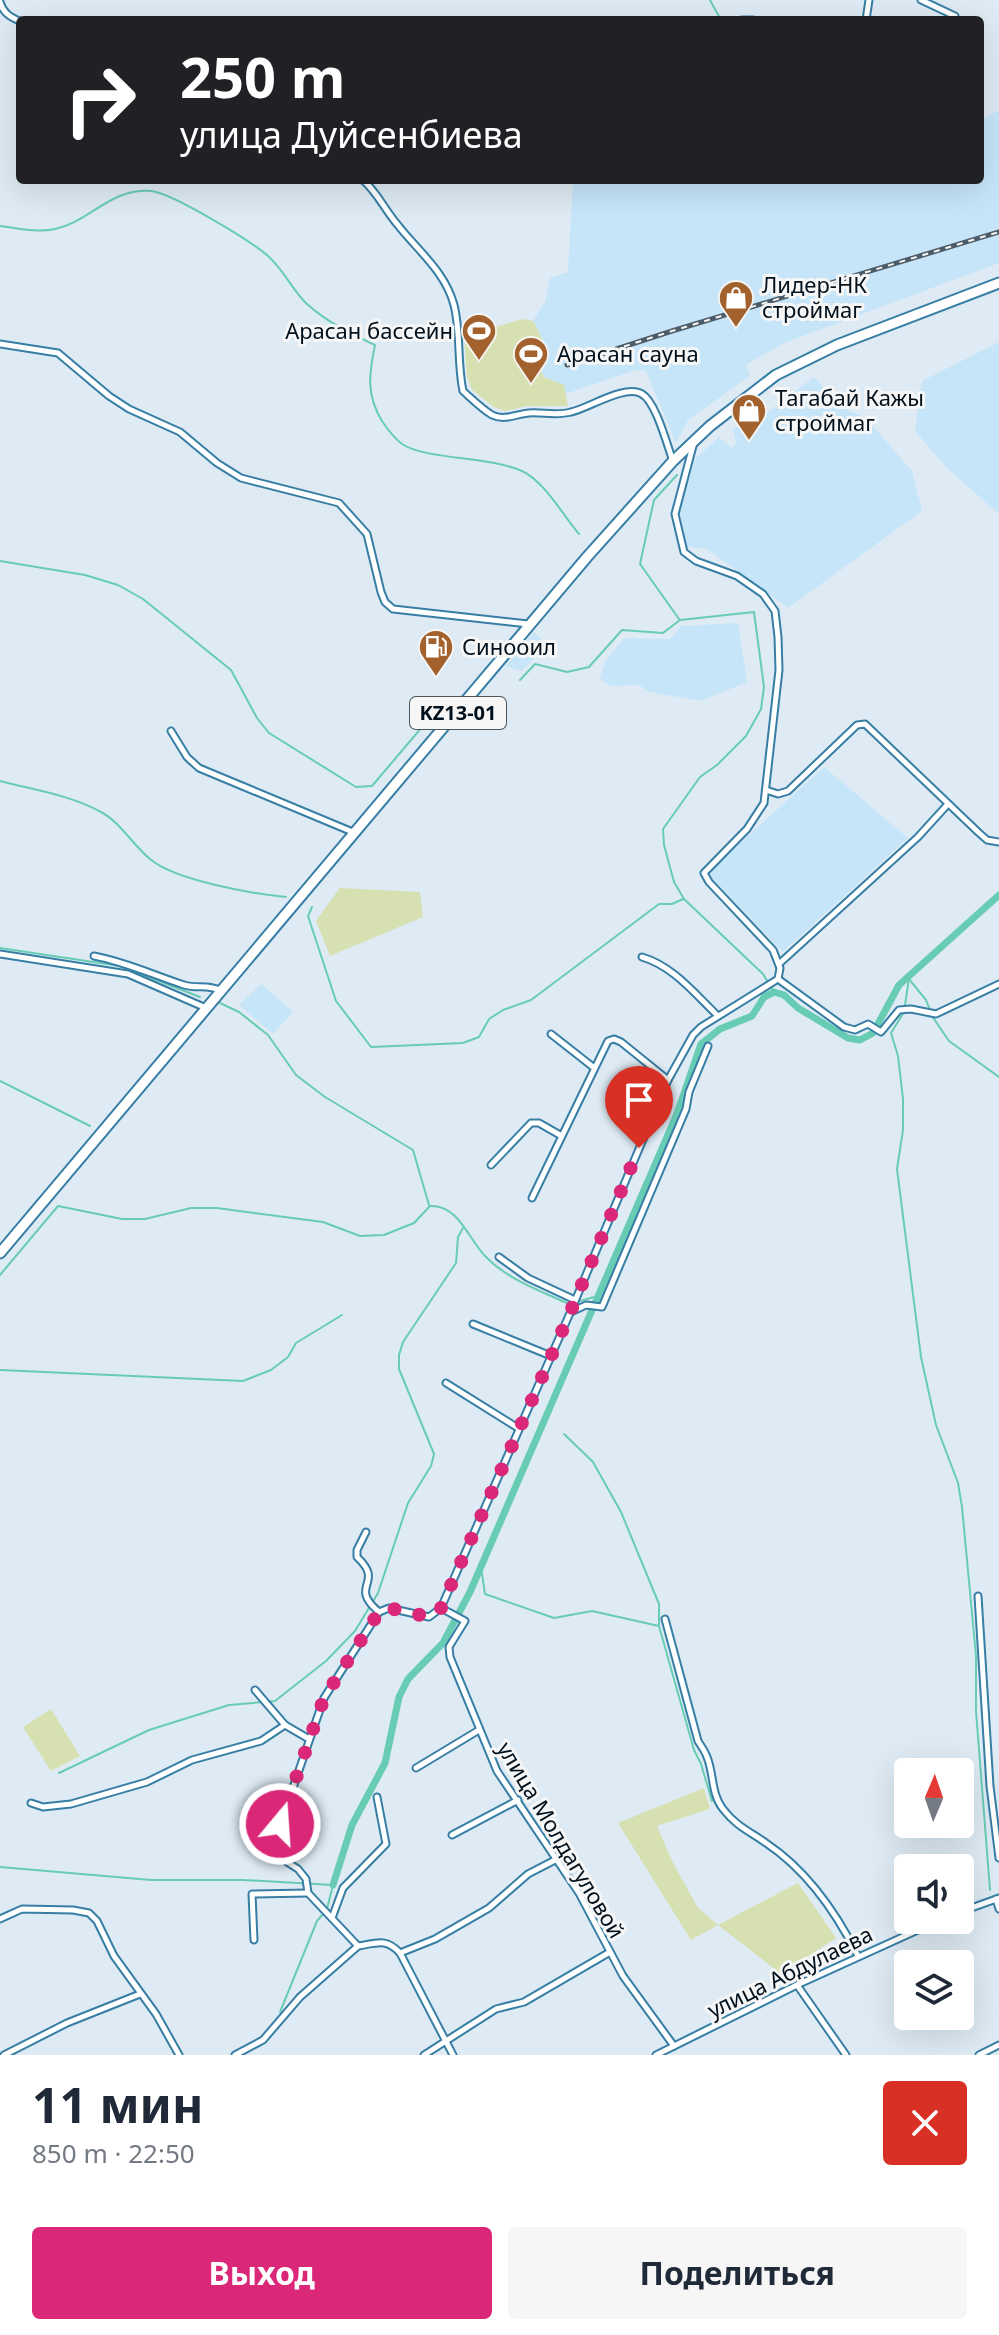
<!DOCTYPE html>
<html lang="ru">
<meta charset="utf-8">
<style>
body{margin:0;font-family:"Noto Sans",sans-serif;background:#f6f6f7;color:#1f2937;height:100vh;display:flex;flex-direction:column;font-size:30px;white-space:nowrap}
*{box-sizing:border-box;margin:0}
p{font-size:26px;color:#747a83}
.icon{flex:none;width:44px;height:44px;fill:none;stroke:currentColor;stroke-width:2;stroke-linecap:round;stroke-linejoin:round}
.map{position:relative;height:2055px;overflow:hidden}
.panel{display:flex;flex-direction:column;background:#fff;flex:1}
.panel>*{flex:none}
.banner{position:absolute;left:16px;top:16px;width:968px;height:168px;border-radius:8px;box-shadow:0 8px 32px #0002;background:#202124;color:#fff;overflow:hidden}
.needle{width:52px;rotate:2deg}
.tools{position:absolute;left:894px;top:1758px;display:grid;gap:16px}
.tools a{display:grid;place-items:center;width:80px;height:80px;border-radius:8px;background:#fff;box-shadow:0 8px 32px #0002;font-size:40px}
.pin{position:absolute;display:grid;place-items:center;width:68px;height:68px;color:#fff;margin:-82px -34px;border-radius:50% 50% 50% 0;rotate:-45deg;box-shadow:0 0 8px #0007}
.pin .icon{rotate:45deg}
.me{position:absolute;width:88px;margin:-44px;rotate:18deg;stroke-linejoin:round;filter:drop-shadow(0 0 6px #0008)}
.turn{display:flex;align-items:center;gap:28px;height:168px;padding:0 32px;font-size:36px}
.turn .icon{width:104px;height:104px;stroke-width:2.5}
.turn b{display:block;font-size:56px;line-height:68px}
.round{display:grid;place-items:center;flex:none;width:84px;height:84px;border-radius:8px;background:#f6f6f7}
.head{display:flex;align-items:center;justify-content:space-between;height:136px;padding:0 32px}
h1{font-size:48px;font-weight:700;line-height:60px}
.primary-button{display:flex;gap:16px;margin-top:auto;padding:16px 32px}
.primary-button a{flex:1;height:92px;border-radius:8px;background:#db2777;color:#fff;font-size:32px;font-weight:700;line-height:92px;text-align:center}
.primary-button a+a{background:#f6f6f7;color:#1f2937}
.map>svg:first-child{display:block}
</style>
<div class="map">
<svg width="999" height="2055" viewBox="0 0 999 2055">
<rect width="100%" height="100%" fill="#deebf4"/>
<g fill="#c7e5f9">
<path d="M999,110v153l-215,80 -38,22 4,11 -62,44 -12,23 -30,-72 -10,-1 -71,24 -1,-9 -20,-8 -5,-12 7,-19 -13,-25 12,-19 5,-24 18,-6 5,-92h407v-59z"/>
<path d="M999,342v172l-52,-46 -32,-37 7,-50z"/>
<path d="M814,377l27,30 24,10 47,54 10,40 -134,97 -81,-59 -20,-2 -9,-34 17,-54 24,-22 13,11 4,-6 -3,-13 28,-12z"/>
<path d="M738,623l9,59 -46,19 -52,-9 -9,-7 -29,1 -11,-7 5,-17 19,-24 46,1 11,-13z"/>
<path d="M534,632l14,14 -27,25 -15,-5z"/>
<path d="M824,767l84,71 -125,114 -76,-79z"/>
<path d="M261,984l32,28 -20,22 -34,-29z"/>
</g>
<g fill="#d7e0b0">
<path d="M523,319l10,2 13,25 -7,19 5,12 20,8 4,21h-41l-22,5 -11,-4 -22,-17 -5,-13 -3,-41z"/>
<path d="M340,888l80,4 3,25 -93,39 -14,-35z"/>
<path d="M51,1709l29,47 -29,15 -28,-44z"/>
<path d="M704,1788l6,21 -53,17 16,37 25,45 20,17 80,-42 38,55 -55,36 -63,-49 -27,15 -73,-117z"/>
</g>
<g fill="none" stroke-linecap="round" stroke-linejoin="round">
<g stroke="#68ccb4" stroke-width="2">
<path d="M710,0l11,20"/>
<path d="M0,226c17,2 38,7 55,3 36,-8 55,-41 96,-38 21,2 100,50 117,65 16,14 24,34 39,48 20,18 44,30 68,41 -6,29 -9,50 7,76 6,9 12,17 20,23 24,16 87,12 120,27 23,11 40,43 57,63"/>
<path d="M677,475l-23,25 -14,64 39,55"/>
<path d="M0,561l85,14 33,10 25,14 88,71 26,48 12,15 87,54 16,-1 56,-66"/>
<path d="M520,680l15,-16 32,8 22,-5 33,-37 41,3 17,-13 74,-8 10,75 -3,22 -15,27 -29,29 -17,12 -37,52 1,16 10,37 10,17 79,75 11,18"/>
<path d="M0,781c34,9 70,14 101,31 19,10 32,33 49,47 24,21 103,35 136,38"/>
<path d="M312,907l-4,9 28,85 35,46 92,-4 16,-6 10,-18 14,-9 28,-10 128,-96h13l11,-5"/>
<path d="M0,948l120,18 80,31"/>
<path d="M909,978l-5,34 -13,21 7,23 5,43v31l-6,39 24,188 15,68 22,58 4,24 14,149v55l14,179"/>
<path d="M909,979l17,21 4,10"/>
<path d="M220,1003l19,9 29,23 28,40 29,22 88,53 16,55"/>
<path d="M932,1016l17,25 50,36"/>
<path d="M0,1081l90,45"/>
<path d="M0,1275l58,-69 64,13h23l46,-11h26l106,14 37,14 24,-1 30,-12 16,-17c30,-1 38,34 57,52 22,22 54,33 82,46l29,-8"/>
<path d="M0,1370l243,11 28,-11 17,-13 8,-14 46,-28"/>
<path d="M564,1434l29,28 28,50 38,92v21"/>
<path d="M481,1567l4,27 69,24 38,-7 67,15 35,124 7,14 11,37"/>
<path d="M59,1773l90,-43 80,-25 46,-4 51,-40 29,-30 23,-38 30,-90 23,-37 3,-12 -35,-85v-14l4,-13 53,-79 2,-26 5,-9"/>
<path d="M0,1867l151,13h92l90,5 -6,24"/>
<path d="M280,2012l37,-91 6,-7"/>
</g>
<path stroke="#68ccb4" stroke-width="7" d="M333,1885l19,-60 33,-62 14,-66 9,-18 35,-36 27,-51 207,-478 24,-70 19,-15 32,-13 12,-19 10,-5 10,3 14,13 50,30 12,2 13,-7 26,-48 100,-90"/>
<defs>
<g id="minor">
<path d="M921,0l34,16"/>
<path d="M0,2c3,10 9,15 20,19"/>
<path d="M742,20h11"/>
<path d="M866,20l3,-20"/>
<path d="M363,180c14,12 22,30 34,44 20,26 48,47 57,81 7,28 3,58 9,86 9,8 19,18 29,24 13,6 24,-1 37,-2 14,-1 27,3 42,-1 18,-4 54,-28 71,-18 14,8 25,51 31,67"/>
<path d="M0,344l58,9 51,43 20,13 51,23 37,31 24,15 98,25 28,31 14,58 4,10 8,7 135,15"/>
<path d="M171,731l16,26 12,11 156,65"/>
<path d="M766,790l12,4 10,-3 69,-66 8,-1 113,108 9,8 12,2"/>
<path d="M0,954l128,20 78,34"/>
<path d="M94,956c32,6 59,19 90,29 13,4 25,-1 37,6"/>
<path d="M642,957c31,9 53,37 75,58"/>
<path d="M780,963l138,-126 30,-33"/>
<path d="M778,979l66,48 11,3 13,-6 13,8 18,-22 12,-1 25,5 63,-30"/>
<path d="M551,1034l42,33"/>
<path d="M491,1165l40,-42h8l21,12"/>
<path d="M532,1198l76,-157 6,-2 7,3 47,38"/>
<path d="M499,1257l29,21 47,22"/>
<path d="M571,1312l15,-7 16,2 84,-198 3,-17 19,-46"/>
<path d="M473,1324l78,32"/>
<path d="M446,1383l72,45"/>
<path d="M366,1532l-9,18v7c29,27 -10,28 22,55"/>
<path d="M978,1596l12,190 9,72"/>
<path d="M441,1608l24,13 -16,26 1,10 47,114 82,122 44,83 51,70"/>
<path d="M665,1619l33,122c3,5 7,10 9,16 7,17 4,37 16,52 13,17 26,22 43,34 42,28 70,69 92,113"/>
<path d="M255,1690l30,35 24,14"/>
<path d="M416,1768l63,-38"/>
<path d="M31,1803l12,4 28,-3 76,-22 45,-22 69,-19 24,-16"/>
<path d="M452,1835l66,-35"/>
<path d="M269,1857l55,-159 55,-86 10,-4 40,9 12,-9 129,-295 98,-233 25,-45 8,-8 77,-48 2,-11 -7,-18 -64,-68 -5,-9 43,-44 17,-26 15,-133 -1,-33 -3,-26 -12,-17 -26,-18 -41,-15 -12,-9 -9,-38 19,-72"/>
<path d="M996,1899l3,10"/>
<path d="M960,1912l39,-14"/>
<path d="M332,1918l11,-30 43,-44 -9,-47"/>
<path d="M0,1919l22,-10 51,1 16,3 8,8 17,35 42,58 23,41"/>
<path d="M254,1940l-2,-46 56,-1"/>
<path d="M358,1946c20,-3 28,-8 42,7l53,102"/>
<path d="M400,1953l35,-14 54,-31 39,-34 29,-15"/>
<path d="M797,1985l49,70"/>
<path d="M4,2055l63,-32 73,-29"/>
<path d="M235,2055l28,-15 37,-43 58,-51 -50,-53 -2,-14 -8,-10 -27,-17"/>
<path d="M424,2055l72,-46 28,-7 86,-50"/>
<path d="M656,2055l141,-70 143,-65"/>
<path d="M979,2055l20,-10"/>
</g>
<path id="trunk" d="M0,1253l587,-696 86,-96 37,-35 66,-51 61,-30 162,-62"/>
</defs>
<use href="#minor" stroke="#377ea5" stroke-width="9"/>
<use href="#trunk" stroke="#377ea5" stroke-width="13"/>
<use href="#minor" stroke="#fff" stroke-width="5"/>
<use href="#trunk" stroke="#fff" stroke-width="9"/>
<defs>
<path id="rail" d="M567,365l105,-34 327,-99"/>
</defs>
<use href="#rail" stroke="#4d5c67" stroke-width="5"/>
<use href="#rail" stroke="#f6f6f6" stroke-width="2" stroke-dasharray="6" stroke-linecap="butt"/>
</g>
<g fill="none" stroke-linecap="round" stroke-linejoin="round">
<path stroke="#db2777" stroke-width="14" stroke-dasharray="0 25.2" d="M280,1824l44,-126 55,-86 10,-4 40,9 12,-9 129,-295 69,-165"/>
</g>
<defs>
<symbol id="shop-pin" viewBox="-11 -11 22 30"><path d="M0 17L-7.5 6A9.5 9.5 0 1 1 7.5 6Z" fill="#a2612d" stroke="#f6f6f6"/><path d="M-5-2.5h2.3a2.7 3.5 0 0 1 5.4 0H5L5.5 6h-11ZM-1.5-2.5h3a1.5 2.3 0 0 0-3 0Z" fill="#fff"/></symbol>
<symbol id="stadium-pin" viewBox="-11 -11 22 30"><path d="M0 17L-7.5 6A9.5 9.5 0 1 1 7.5 6Z" fill="#a2612d" stroke="#f6f6f6"/><path d="M0-5a6.5 5 0 1 0 0 10a6.5 5 0 1 0 0-10ZM-3.5-1.8h7v3.6h-7Z" fill="#fff"/></symbol>
<symbol id="fuel-pin" viewBox="-11 -11 22 30"><path d="M0 17L-7.5 6A9.5 9.5 0 1 1 7.5 6Z" fill="#a2612d" stroke="#f6f6f6"/><path d="M-5.5-6h7V0h2V4h1.3V-2.5L3-4.5l.8-.8L6-3V5H2.5V1h-1V6h-7ZM-4.2-4.7v3.2H.2V-4.7Z" fill="#fff"/></symbol>
</defs>
<g fill-rule="evenodd">
<use href="#shop-pin" x="716" y="278" width="40" height="54"/>
<use href="#stadium-pin" x="459" y="311" width="40" height="54"/>
<use href="#stadium-pin" x="511" y="334" width="40" height="54"/>
<use href="#shop-pin" x="729" y="391" width="40" height="54"/>
<use href="#fuel-pin" x="416" y="627" width="40" height="54"/>
</g>
<g text-anchor="middle" stroke-width="6" stroke-linejoin="round" paint-order="stroke">
<rect fill="#f6f6f6" stroke="#4a555d" stroke-width="2" x="410" y="697" width="96" height="32" rx="6"/>
<g font-size="20" font-weight="bold" fill="#00101c">
<text x="458" y="720">KZ13-01</text>
</g>
<g font-size="22" fill="#00101c" stroke="#f6f6f6" text-anchor="start">
<text x="762" y="293">Лидер-НК<tspan x="762" dy="25">строймаг</tspan></text>
<text x="453" y="339" text-anchor="end">Арасан бассейн</text>
<text x="557" y="362">Арасан сауна</text>
<text x="775" y="406">Тагабай Кажы<tspan x="775" dy="25">строймаг</tspan></text>
<text x="462" y="655">Синооил</text>
</g>
<g font-size="22" fill="#00101c" stroke="#f6f6f6">
<text transform="translate(561 1840) rotate(59)" y="8">улица Молдагуловой</text>
<text transform="translate(790 1972) rotate(-26)" y="8">улица Абдулаева</text>
</g>
</g>
</svg>
<div class="tools">
<a><svg class="needle" viewBox="-14 -14 28 28"><path d="M0-13l5 13h-10z" fill="#e53935"/><path d="M0 13l5-13h-10z" fill="#747a83"/></svg></a>
<a><svg class="icon" aria-label="sound" viewBox="0 0 24 24"><path d="M4 9h4l5-4v14l-5-4H4zM17 9q2 3 0 6"/></svg></a>
<a><svg class="icon" aria-label="layers" viewBox="0 0 24 24"><path d="M12 4l9 5-9 5-9-5zM3 14l9 5 9-5"/></svg></a>
</div>
<div class="pin" style="left:639px;top:1148px;background:#d93025"><svg class="icon" aria-label="arrive" viewBox="0 0 24 24"><path d="M6 21V4h12l-3 4 3 4H6"/></svg></div>
<svg class="me" style="left:280px;top:1824px" viewBox="-20 -20 40 40"><circle r="17" fill="#db2777" stroke="#fff" stroke-width="3"/><path d="M0-11L8 9 0 5-8 9z" fill="#fff"/></svg>
<div class="banner">
<div class="turn"><svg class="icon" aria-label="right" viewBox="0 0 24 24"><path d="M7 20v-9h11M14 6l5 5-5 5"/></svg><div><b>250 m</b>улица Дуйсенбиева</div></div>
</div>
</div>
<section class="panel">
<div class="head"><div><h1>11 мин</h1><p>850 m · 22:50</p></div><a class="round" style="background:#d93025;color:#fff"><svg class="icon" aria-label="close" viewBox="0 0 24 24"><path d="M6 6l12 12M18 6L6 18"/></svg></a></div>
<div class="primary-button"><a>Выход</a><a>Поделиться</a></div>
</section>
